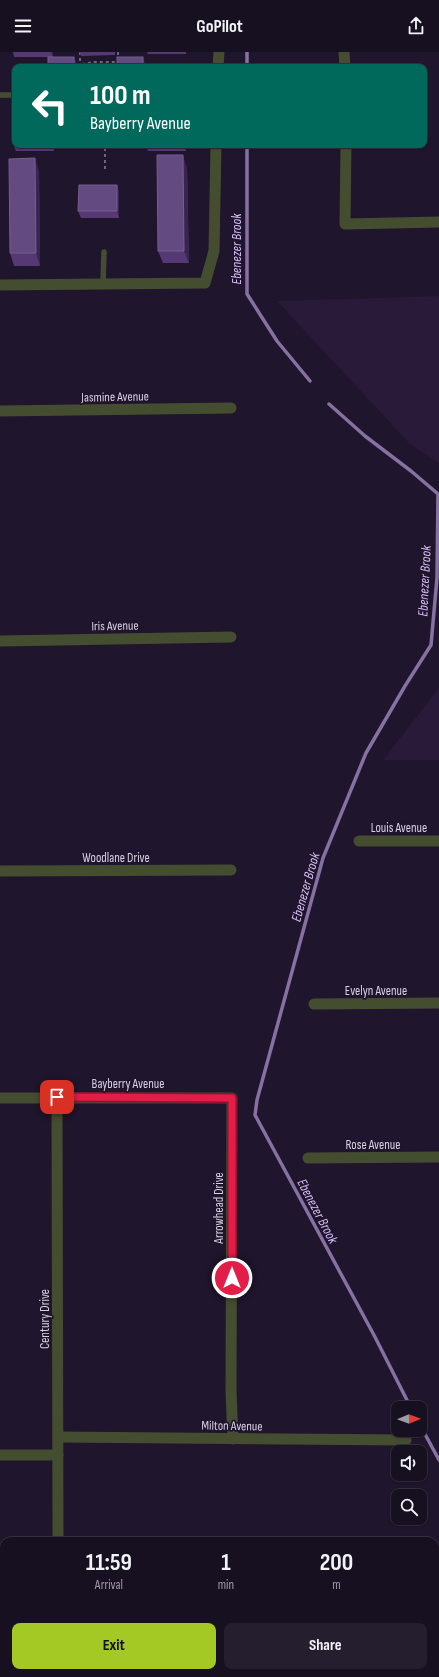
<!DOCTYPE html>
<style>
body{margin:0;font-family:"Sofia Sans Condensed",sans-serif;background:#241e2e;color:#f1f3f6;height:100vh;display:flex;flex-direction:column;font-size:15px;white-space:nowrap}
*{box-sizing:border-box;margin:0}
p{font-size:13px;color:#9e9da5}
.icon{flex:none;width:22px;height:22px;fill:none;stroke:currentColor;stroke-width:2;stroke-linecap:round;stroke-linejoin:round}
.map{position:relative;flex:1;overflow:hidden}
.side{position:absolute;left:0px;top:1485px;width:439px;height:140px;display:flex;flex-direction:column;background:#171021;border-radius:12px 12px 0 0;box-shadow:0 1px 3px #0004,0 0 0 1px #36303f}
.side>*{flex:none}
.hud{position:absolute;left:12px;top:12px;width:415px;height:84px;border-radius:8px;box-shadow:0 1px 3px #0004,0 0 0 1px #36303f;background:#00695c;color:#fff;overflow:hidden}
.needle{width:26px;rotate:89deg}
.tools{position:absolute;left:391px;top:1349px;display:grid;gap:8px}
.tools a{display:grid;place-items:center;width:36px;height:36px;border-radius:8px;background:#171021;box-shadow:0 1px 3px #0004,0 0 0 1px #36303f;font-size:20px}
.pin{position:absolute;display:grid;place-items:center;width:34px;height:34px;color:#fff;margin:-17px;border-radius:8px;box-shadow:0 2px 6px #0006}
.me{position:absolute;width:44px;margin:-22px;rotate:0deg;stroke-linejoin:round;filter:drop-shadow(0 0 3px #0008)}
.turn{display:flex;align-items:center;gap:14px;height:84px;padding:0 12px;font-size:18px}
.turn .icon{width:52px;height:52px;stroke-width:2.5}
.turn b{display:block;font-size:28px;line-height:34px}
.eta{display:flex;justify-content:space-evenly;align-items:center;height:68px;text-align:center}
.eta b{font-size:24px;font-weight:700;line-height:28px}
.button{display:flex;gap:8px;margin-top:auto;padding:8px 12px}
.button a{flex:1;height:46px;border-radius:8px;background:#a4c824;color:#111;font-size:16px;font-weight:700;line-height:46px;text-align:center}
.button a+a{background:#241e2e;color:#f1f3f6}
header{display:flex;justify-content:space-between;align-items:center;height:52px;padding:0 12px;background:#171021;font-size:18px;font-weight:700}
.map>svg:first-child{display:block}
</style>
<header><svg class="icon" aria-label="menu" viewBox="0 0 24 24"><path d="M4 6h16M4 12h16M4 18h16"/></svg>GoPilot<svg class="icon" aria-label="share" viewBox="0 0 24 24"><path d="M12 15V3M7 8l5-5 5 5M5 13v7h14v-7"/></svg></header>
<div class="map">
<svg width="439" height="1625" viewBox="0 0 439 1625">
<rect width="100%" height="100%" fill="#1f152c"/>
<g fill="#281a38">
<path d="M439,244v167l-29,-19 -133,-143z"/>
<path d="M439,636v72h-56z"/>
</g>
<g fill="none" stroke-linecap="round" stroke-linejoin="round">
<g stroke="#8770a2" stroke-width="3.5">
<path d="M247,15v-15"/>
<path d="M247,93v149l30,47 33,40"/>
<path d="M329,352l36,32 46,35 27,23 -1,84 -6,67 -26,41 -39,67 -43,105 -66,242 -2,15 120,222 36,71"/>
<path d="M420,1373l19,35"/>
</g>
<g stroke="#6e667a" stroke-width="2" stroke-dasharray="3 3" stroke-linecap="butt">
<path d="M80,0v13"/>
<path d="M118,0v7"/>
<path d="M76,13l18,-3h24"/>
<path d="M105,15v-5"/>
<path d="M105,117v-24"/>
</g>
<g stroke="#454d30" stroke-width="5.5">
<path d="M0,43h15"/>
<path d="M103,232l1,-32"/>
</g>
<g stroke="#454d30" stroke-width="11">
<path d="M344,0l1,15"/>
<path d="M218,15l1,-15"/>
<path d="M346,93l-1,79 94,-2"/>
<path d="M0,233l205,-2 9,-32 2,-106"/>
<path d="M0,359l231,-3"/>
<path d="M0,589l231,-4"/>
<path d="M359,789h80"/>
<path d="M0,819l231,-1"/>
<path d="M314,952l125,-1"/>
<path d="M57,1045l1,444"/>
<path d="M0,1046h232l-1,293 2,48"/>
<path d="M308,1106l131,-1"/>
<path d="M58,1385l348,3"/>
<path d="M0,1403h58"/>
<path d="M435,1577h4"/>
<path d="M0,1579h4"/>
<path d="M59,1621v4"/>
</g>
</g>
<g fill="#563974">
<path d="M13,0h40v5h21l4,10h-30v-10h-34z"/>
<path d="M79,0h36v3l-34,1z"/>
<path d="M147,0h39v2h-38z"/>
<path d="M15,66v27h39v6h-38l-3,-7z"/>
<path d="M146,93h40v6h-38z"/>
<path d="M187,116l2,95h-26l-5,-12z"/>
<path d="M39,119l1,95h-26l-4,-13z"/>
<path d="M117,133l2,7v26h-38l-3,-7z"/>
</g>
<g fill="#3a2452">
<path d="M51,0h2v5z"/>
<path d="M74,5l4,10h-4z"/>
<path d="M143,5l3,10h-3z"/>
<path d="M52,93h2v6z"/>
<path d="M184,93h2v6z"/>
<path d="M183,103l4,13 2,95 -5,-12z"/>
<path d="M35,106l4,13 1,95 -4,-13z"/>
<path d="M117,133l2,7v26l-2,-7z"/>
</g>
<g fill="#634a80" stroke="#755f8f">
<rect x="48" y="5" width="26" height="10"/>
<rect x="117" y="5" width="26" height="10"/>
<rect x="13" y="66" width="2" height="26"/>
<path d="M157,103h26l1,96h-26z"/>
<path d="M35,106l1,95h-26l-1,-94z"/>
<path d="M79,133h38v26h-39z"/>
</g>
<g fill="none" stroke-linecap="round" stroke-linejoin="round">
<defs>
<path id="route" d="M57,1045l175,1v180"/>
</defs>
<use href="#route" stroke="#92132f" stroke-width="10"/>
<use href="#route" stroke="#e11d48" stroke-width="7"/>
</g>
<g text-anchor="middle" stroke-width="3.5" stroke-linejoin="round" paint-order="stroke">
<g font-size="13" fill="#d6d0e0" stroke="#1f152c">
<text transform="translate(115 344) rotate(-1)" y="5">Jasmine Avenue</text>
<text transform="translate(115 573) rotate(-1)" y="5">Iris Avenue</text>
<text x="399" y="780">Louis Avenue</text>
<text x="116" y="810">Woodlane Drive</text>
<text x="376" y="943">Evelyn Avenue</text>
<text x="128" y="1036">Bayberry Avenue</text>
<text x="373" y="1097">Rose Avenue</text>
<text transform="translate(218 1156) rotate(-90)" y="5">Arrowhead Drive</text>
<text transform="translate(44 1267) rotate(-90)" y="5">Century Drive</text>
<text transform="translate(232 1373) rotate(1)" y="5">Milton Avenue</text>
</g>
<g font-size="14" font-style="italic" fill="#d7bff7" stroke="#1f152c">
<text transform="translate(236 197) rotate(-90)" y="5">Ebenezer Brook</text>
<text transform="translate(424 529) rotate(-87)" y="5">Ebenezer Brook</text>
<text transform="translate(305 835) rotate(-74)" y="5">Ebenezer Brook</text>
<text transform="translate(318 1159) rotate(62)" y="5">Ebenezer Brook</text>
</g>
</g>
</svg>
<div class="tools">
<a><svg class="needle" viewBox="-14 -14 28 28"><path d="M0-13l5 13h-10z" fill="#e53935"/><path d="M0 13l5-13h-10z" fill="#9e9da5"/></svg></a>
<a><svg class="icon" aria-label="sound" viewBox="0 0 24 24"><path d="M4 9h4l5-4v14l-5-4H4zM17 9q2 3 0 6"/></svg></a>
<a><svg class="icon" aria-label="search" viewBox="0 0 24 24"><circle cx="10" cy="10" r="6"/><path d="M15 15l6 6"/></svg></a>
</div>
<div class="pin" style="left:57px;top:1045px;background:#d93025"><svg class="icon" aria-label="arrive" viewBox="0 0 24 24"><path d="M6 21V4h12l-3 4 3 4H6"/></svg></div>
<svg class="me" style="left:232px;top:1226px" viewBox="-20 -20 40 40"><circle r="17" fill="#e11d48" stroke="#fff" stroke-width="3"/><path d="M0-11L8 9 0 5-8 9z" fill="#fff"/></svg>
<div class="hud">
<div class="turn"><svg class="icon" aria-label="left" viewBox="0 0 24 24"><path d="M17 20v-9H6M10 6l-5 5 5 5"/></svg><div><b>100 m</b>Bayberry Avenue</div></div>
</div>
<section class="side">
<div class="eta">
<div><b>11:59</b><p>Arrival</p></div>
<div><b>1</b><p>min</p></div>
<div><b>200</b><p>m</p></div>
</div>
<div class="button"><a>Exit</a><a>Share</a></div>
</section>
</div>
